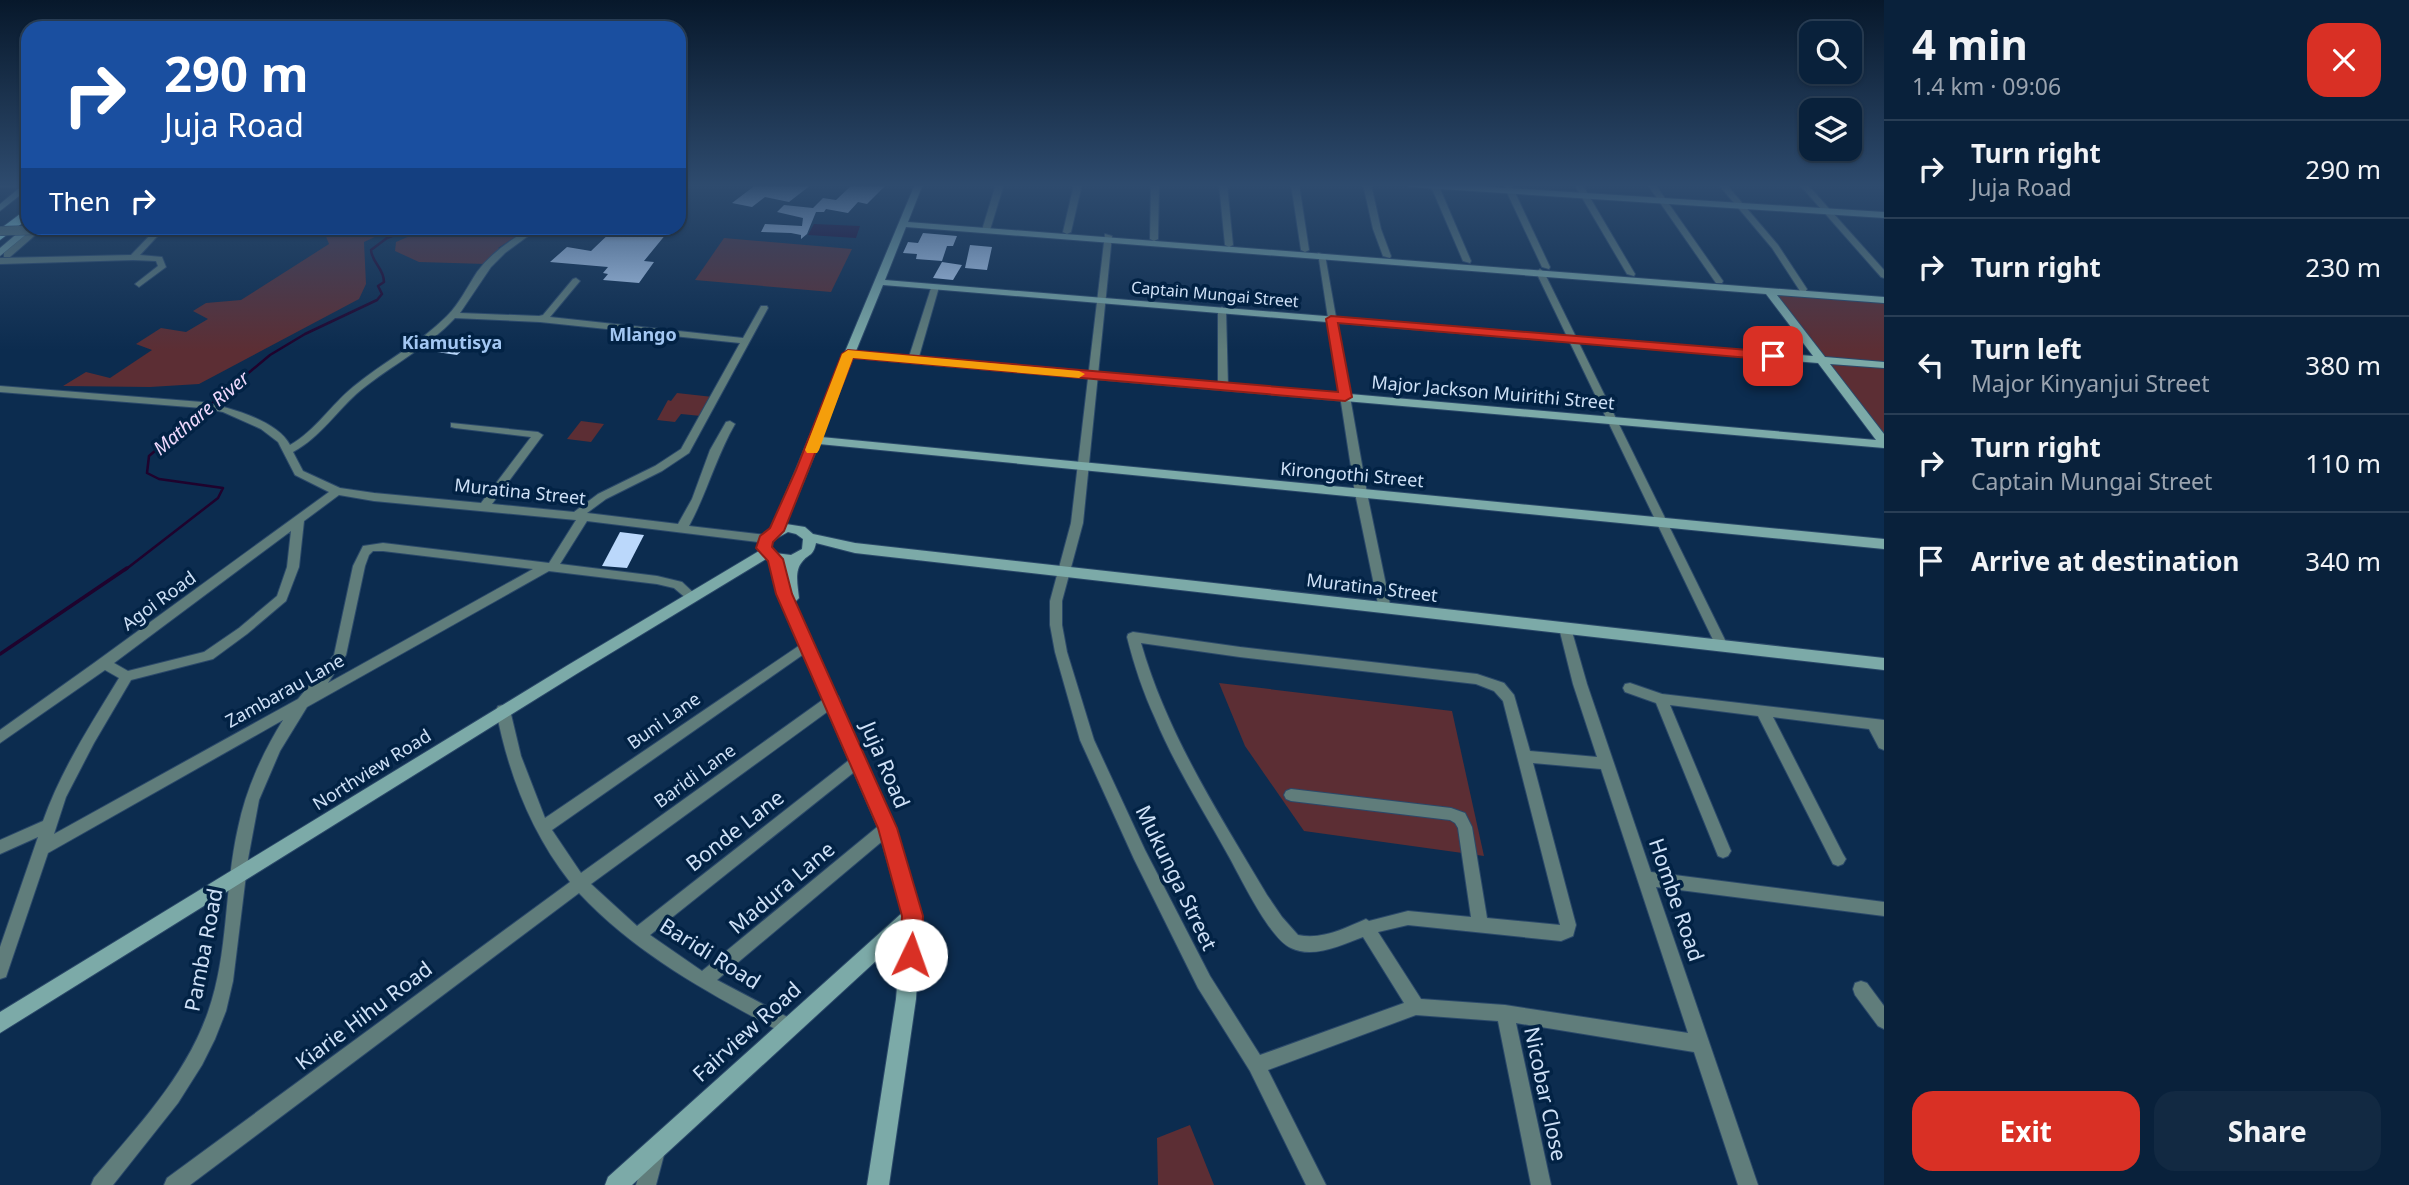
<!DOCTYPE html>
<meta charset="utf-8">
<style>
body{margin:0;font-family:"Noto Sans",sans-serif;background:#122942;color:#f1f3f6;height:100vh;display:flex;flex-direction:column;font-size:26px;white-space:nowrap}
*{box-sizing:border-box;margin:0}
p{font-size:23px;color:#99a3af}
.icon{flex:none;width:38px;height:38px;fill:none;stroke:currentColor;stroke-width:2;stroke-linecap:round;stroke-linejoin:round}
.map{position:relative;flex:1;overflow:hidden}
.drawer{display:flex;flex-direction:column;background:#09213b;width:525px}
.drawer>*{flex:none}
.top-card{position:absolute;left:21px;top:21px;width:665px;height:214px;border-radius:21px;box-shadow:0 2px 5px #0004,0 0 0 2px #293e55;background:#1a4fa0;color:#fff;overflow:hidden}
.tools{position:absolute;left:1799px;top:21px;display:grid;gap:14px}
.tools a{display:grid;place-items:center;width:63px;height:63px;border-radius:14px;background:#09213b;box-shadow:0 2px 5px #0004,0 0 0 2px #293e55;font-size:35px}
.pin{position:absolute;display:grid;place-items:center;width:60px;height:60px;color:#fff;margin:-30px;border-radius:14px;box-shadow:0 4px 10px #0006}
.me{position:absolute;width:77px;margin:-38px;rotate:3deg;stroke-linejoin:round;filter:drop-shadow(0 0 5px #0008)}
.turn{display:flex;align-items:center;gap:24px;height:147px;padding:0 28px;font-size:32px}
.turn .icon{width:91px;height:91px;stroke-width:2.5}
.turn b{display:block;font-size:49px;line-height:60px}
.then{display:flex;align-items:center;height:66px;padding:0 28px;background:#0003;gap:14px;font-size:26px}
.round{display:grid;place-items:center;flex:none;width:74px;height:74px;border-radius:21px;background:#122942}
.headline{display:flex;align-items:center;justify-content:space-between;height:119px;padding:0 28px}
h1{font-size:42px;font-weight:700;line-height:52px}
.cta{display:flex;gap:14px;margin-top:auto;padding:14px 28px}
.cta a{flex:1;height:80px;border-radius:21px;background:#d93025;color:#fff;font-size:28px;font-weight:700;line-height:80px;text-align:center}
.cta a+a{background:#122942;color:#f1f3f6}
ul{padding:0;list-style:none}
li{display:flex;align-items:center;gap:21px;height:98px;padding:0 28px;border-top:2px solid #293e55}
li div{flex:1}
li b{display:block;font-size:26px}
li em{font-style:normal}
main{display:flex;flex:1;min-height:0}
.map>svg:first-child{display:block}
</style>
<main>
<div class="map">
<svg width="1884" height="1185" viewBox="0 0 1884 1185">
<rect width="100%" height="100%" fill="#0c2c4f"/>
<g fill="#5c2e34">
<path d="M337,228h57l-30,14 2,42 -7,15 -160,85 -49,3 -87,-1 23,-14 24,6 42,-28 -16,-6 25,-16 25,4 22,-13 -15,-8 13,-8 35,-3 88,-56 -4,-10z"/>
<path d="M428,228h101l-31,20 2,1 -14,15 -67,-2 -24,-11 1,-9z"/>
<path d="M724,238l128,11 -21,43 -136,-12z"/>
<path d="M1769,291l115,9v142z"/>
<path d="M677,393l36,4 -12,19 -20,-2 -6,8 -18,-2 11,-20 3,1z"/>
<path d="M581,421l23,3 -13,18 -24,-3z"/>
<path d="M1219,683l233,28 32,145 -180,-25 -59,-85z"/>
<path d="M1190,1125l24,60h-56l-1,-47z"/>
</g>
<path fill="#1f032d" d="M814,224l46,2 -4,12 -48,-3z"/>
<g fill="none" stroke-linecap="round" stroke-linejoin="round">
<path stroke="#1f032d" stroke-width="2.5" d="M125,570l93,-72 5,-10 -64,-9 -12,-6 2,-17 121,-101 35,-21 72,-34 5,-6 -4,-8 6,-4c0,-14 -12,-19 -13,-32l16,-12 25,-10"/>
<path stroke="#1f032d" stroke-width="3.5" d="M0,654l127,-86"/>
</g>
<g fill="#bbd8fb">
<path d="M757,184h55l-23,18 -24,-5 -13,10 -20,-4z"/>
<path d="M853,184l32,2 -18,18 -9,-2 -10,11 -22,-4 -2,3h-8l-9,22 -6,5v-4l-10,-2 -30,-1 4,-8 37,2 1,-8 -26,-6 7,-7 29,3 10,-10 13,2z"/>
<path d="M615,228h56l-27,33 10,1 -15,21 -36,-3 5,-6 -5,-1 5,-6 -58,-5 17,-15 24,4z"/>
<path d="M923,233l34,3 -4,10h-6l-5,15 -26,-2 1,-5 -14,-1 5,-11 10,1z"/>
<path d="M970,245l22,2 -5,23 -22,-2z"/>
<path d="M942,262l20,3 -9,15 -20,-2z"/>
<path d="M439,342l28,4 -10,9 -27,-4z"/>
<path d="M620,532l24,3 -17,33 -25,-2z"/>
</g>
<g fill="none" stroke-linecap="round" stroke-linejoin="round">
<defs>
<g id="street">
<path d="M0,184h26l-4,2 -22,1z"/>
<path d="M996,184h8l-14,46 -4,2 -4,-2z"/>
<path d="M1074,184h8l-11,48 -4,2 -4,-2z"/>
<path d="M1151,184h8l-1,55 -4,2 -4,-2z"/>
<path d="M1219,184h8l6,61 -4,2 -4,-2z"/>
<path d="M1291,184h8l10,66 -4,2 -4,-2z"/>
<path d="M1363,184h8l10,45 10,27 -1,2 -7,-2 -10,-27z"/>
<path d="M1430,184h8l33,77 -1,2 -7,-2z"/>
<path d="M1503,184h8l39,83 -1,2 -7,-2z"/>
<path d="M1574,184h8l53,90 -1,2 -7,-2z"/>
<path d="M1647,184h8l68,97 -1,2h-6z"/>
<path d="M1718,184h8l52,61 29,44 -1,2h-6l-28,-43z"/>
<path d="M1799,184h8l77,86v8l-3,-1z"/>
<path d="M34,228l7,2 -31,27h-6v-4z"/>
<path d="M157,228h8l-25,27 22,2 4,10 -27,20 -4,-3 23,-18 -2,-5 -23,-1 -133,4v-6l131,-3z"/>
<path d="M530,228h9l-34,25 -14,14 -31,46 79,3 4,-1 30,-36 3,-1 4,3 -30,36 193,21 18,-32h6l1,2 -79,145 -27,18 -56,28 -19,14 91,11 14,-25 18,-49 16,-28 4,-1 5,3c-19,33 -28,69 -46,102l77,9 6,4 -6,4 -179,-22 -27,43 97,12 25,6 15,14 -2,3h-8l-13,-11 -17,-4 -108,-13 -242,136 -27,44 -21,49 -11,59 -15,122 -7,30 -11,28 -13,26 -24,38 -65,82h-22l3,-7c43,-51 92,-102 114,-166 21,-59 16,-123 30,-184 8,-39 24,-74 45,-108l-235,133 -40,118 -2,6 -6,2v-32l38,-110 -38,17v-14l43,-19c18,-51 48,-97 76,-143l-14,-8 -105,73v-13l94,-67 235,-171 -34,-17 -17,-33 -17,-13 -38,-17 -21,-4 -202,-16v-6l202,16c26,5 75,18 88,43 25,-14 41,-40 63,-58 30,-25 66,-43 94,-71 13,-13 20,-29 30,-44 14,-19 34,-32 53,-44zM455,318l85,4 200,21 -59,106 -26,17 -57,28 -24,18 -82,-8 51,-69 -5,-3 -87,-9v4l4,1 76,9 -50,66 -107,-10 -34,-5 -37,-17 -10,-19c28,-15 44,-42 68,-62 31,-25 67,-43 94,-72zM339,495l35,6 202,19 -27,43 -166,-20 -20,3 -10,20 -19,89 -36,44 -244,135 12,-37 28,-54 37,-63 82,-21 34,-25 39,-33 13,-34 5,-46zM291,531l-4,36 -10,29 -38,32 -35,24 -76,19 -14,-8zM373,551h10l150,18 -205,114 18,-28 19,-89 4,-11z"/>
<path d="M1105,234l7,2 -29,287 -21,78v24l5,27 27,88 51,110 65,126 50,79 144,-52 -41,-66c-21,8 -50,22 -72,11 -22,-10 -50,-70 -63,-93 -25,-45 -53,-89 -73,-137 -12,-26 -21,-53 -28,-81l1,-3 5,-2 107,15 237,27 27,9 10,12 16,56 67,6 -24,-73 -14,-56 2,-3h8l2,3 16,56 64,188 233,30v14l-228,-29 102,298h-20l-44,-133 -178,-29 35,162h-20l-33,-164 -82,-6 -148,55 58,115h-20l-56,-114 -52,-83 -64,-129 -54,-119 -25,-88 -5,-27v-24l21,-78zM1141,643l99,14 236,27 18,7 9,10 57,224 -73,-7 -15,-91 -7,-14 -14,-5 -160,-19 -5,2 -2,4 2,4 5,2 159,19 5,3 3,5 13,89 -63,-6 -39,10 -3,-2c-21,9 -43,21 -68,16l-16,-18 -15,-22c-48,-81 -100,-161 -126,-252zM1533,763l68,6 87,264 -183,-28 -84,-6 -43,-67 30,-7 153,16 12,-5 3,-11z"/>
<path d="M1318,253l7,2 42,238 24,116 -6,4 -6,-4 -24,-116z"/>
<path d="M1540,269l4,3 184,374 -1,3h-10l-1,-3 -180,-374z"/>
<path d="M932,285l7,2 -21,73 -2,2h-6l-2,-2z"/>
<path d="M1222,307l4,3 2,77 -5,3 -5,-3v-77z"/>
<path d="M806,641l5,2 1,3 -1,3 -259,181 29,43 247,-177 5,-1 5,1 2,4 -2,4 -247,180 46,42 216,-169 5,-2 5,2 2,4 -2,4 -213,170 52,36 180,-148 5,-1 5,1 2,5 -2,5 -175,147 78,41 3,6 -3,6 -6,3 -6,-3c-74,-40 -146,-78 -204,-140l-389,292h-26l3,-7 403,-296c-40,-51 -62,-110 -74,-172l2,-4 5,-1 5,1 2,4 11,46 24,62z"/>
<path d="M1630,683l32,11 222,26v30l-5,-2 -10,-19 -96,-12 70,137 3,5 -3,5 -5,2 -5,-2 -75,-148 -88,-11 61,146 -3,5 -5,2 -5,-2 -62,-153 -31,-11 -2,-4 2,-4z"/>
<path d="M1861,981l6,2 17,23v23l-6,-3 -23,-31 -2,-6 2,-6z"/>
<path d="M656,1142l7,2 2,7 -9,34h-20l13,-41z"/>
</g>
<g id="secondary">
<path d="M24,184h4v5l-28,22v-7z"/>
<path d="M915,184h8l-15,38 976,75v6l-107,-8 48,62 59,5v6l-54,-4 54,70v14l-1031,-90 -32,79 1063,102v10l-1065,-105 -33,80 19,3 8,7 42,9 1029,115v12l-1029,-117 -39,-10c-3,14 -7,10 -14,19 -8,9 -4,25 -3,36l-4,4 101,226 25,88 -5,83 -27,186h-22l29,-186 5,-61 -269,247h-27l3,-8 294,-264 -24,-85 -101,-234 -8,-33 -3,-2 -188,114 -578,360v-21l568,-347 191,-114 -2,-3 4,-12 10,-7zM906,227l860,67 47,62 -928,-76zM883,285l935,78 58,77 -1020,-89zM788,532l8,2 7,5 -1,10 -11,6 -16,-2 -4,-5 1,-7z"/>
<path d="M1406,184h38l440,28v6l-474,-31z"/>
<path d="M26,226l8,2 -34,28v-8z"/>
</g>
<path id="highway" d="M28,208v11l-28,21v-11z"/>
</defs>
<use href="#street" stroke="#2b496a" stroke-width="2"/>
<use href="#secondary" stroke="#2b496a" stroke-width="2"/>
<use href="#highway" stroke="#2b496a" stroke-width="2"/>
<use href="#street" fill="#607d7b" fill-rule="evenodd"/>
<use href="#secondary" fill="#7caaa8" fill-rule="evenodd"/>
<use href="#highway" fill="#a5eeeb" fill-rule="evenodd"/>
<defs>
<path id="street-bridge" d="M0,231l37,-1"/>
</defs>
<use href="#street-bridge" stroke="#2b496a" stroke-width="10" stroke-linecap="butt"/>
<use href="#street-bridge" stroke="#607d7b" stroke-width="9"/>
</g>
<linearGradient id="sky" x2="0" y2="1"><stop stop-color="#07182b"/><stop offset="0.53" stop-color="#2e4b6e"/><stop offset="1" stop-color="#2e4b6e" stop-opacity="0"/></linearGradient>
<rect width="1884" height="350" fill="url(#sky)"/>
<path fill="#d93025" stroke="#8d1f18" stroke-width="2" d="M1331,316l442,36 6,4 -6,4 -435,-37 14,74 -7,4 -492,-43 -69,173 -11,11 -1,5 11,12 9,35 105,234 26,88 -2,39 -3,7 -7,3 -8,-3 -3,-7 2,-39 -24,-88 -102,-234 -8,-33 -12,-13 4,-12 10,-8 26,-58 46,-116 6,-4 490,42 -12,-73z"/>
<path fill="#f59e0b" d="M848,350l231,21 6,3 -6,4 -226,-20 -34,92 -2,3h-10l-2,-3 37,-96z"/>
<g text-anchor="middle" stroke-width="7" stroke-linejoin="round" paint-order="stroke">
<g font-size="16" fill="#cfe1f7" stroke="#022244">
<text transform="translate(1215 294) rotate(5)" y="6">Captain Mungai Street</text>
</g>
<g font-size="18" font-weight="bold" fill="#a3c7f2" stroke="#022244">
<text x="643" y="341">Mlango</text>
<text x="452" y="349">Kiamutisya</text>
</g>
<g font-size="18" fill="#cfe1f7" stroke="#022244">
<text transform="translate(1493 393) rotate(5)" y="6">Major Jackson Muirithi Street</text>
<text transform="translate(1352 475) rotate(5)" y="6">Kirongothi Street</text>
<text transform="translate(520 492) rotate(6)" y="6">Muratina Street</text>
<text transform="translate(1372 588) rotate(7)" y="6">Muratina Street</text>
<text transform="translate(159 601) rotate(-36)" y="6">Agoi Road</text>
<text transform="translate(285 691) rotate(-29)" y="6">Zambarau Lane</text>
<text transform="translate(664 721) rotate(-35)" y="6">Buni Lane</text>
<text transform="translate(372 770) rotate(-32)" y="6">Northview Road</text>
<text transform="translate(695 776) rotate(-36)" y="6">Baridi Lane</text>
</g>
<g font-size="19" font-style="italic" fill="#efd9fd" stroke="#022244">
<text transform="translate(201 413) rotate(-40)" y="7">Mathare River</text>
</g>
<g font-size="21" fill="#cfe1f7" stroke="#022244">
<text transform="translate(885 765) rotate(67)" y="7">Juja Road</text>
<text transform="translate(735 831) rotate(-38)" y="7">Bonde Lane</text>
<text transform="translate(1176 878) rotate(64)" y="7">Mukunga Street</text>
<text transform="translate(782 888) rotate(-40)" y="7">Madura Lane</text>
<text transform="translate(1676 900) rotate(71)" y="7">Hombe Road</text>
<text transform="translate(204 950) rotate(-79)" y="7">Pamba Road</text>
<text transform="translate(710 954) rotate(32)" y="7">Baridi Road</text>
<text transform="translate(364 1016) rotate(-37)" y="7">Kiarie Hihu Road</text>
<text transform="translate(747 1032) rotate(-42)" y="7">Fairview Road</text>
<text transform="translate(1545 1094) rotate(78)" y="7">Nicobar Close</text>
</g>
</g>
</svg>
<div class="tools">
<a><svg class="icon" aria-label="search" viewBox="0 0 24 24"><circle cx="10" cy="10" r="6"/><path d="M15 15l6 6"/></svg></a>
<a><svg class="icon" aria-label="layers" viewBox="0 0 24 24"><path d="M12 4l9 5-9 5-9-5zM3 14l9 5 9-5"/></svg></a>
</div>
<div class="pin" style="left:1773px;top:356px;background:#d93025"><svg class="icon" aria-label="arrive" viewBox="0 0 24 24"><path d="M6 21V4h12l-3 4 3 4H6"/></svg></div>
<svg class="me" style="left:911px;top:955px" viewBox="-20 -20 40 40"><circle r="19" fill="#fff"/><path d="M0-13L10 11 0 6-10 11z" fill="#d93025"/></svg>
<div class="top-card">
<div class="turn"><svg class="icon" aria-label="right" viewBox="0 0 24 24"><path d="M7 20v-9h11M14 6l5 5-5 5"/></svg><div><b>290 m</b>Juja Road</div></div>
<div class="then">Then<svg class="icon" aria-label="right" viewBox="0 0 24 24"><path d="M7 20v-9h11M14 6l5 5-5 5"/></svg></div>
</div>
</div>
<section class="drawer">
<div class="headline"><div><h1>4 min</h1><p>1.4 km · 09:06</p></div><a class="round" style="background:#d93025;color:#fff"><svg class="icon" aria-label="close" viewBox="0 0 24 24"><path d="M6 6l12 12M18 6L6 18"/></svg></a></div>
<ul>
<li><svg class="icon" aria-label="right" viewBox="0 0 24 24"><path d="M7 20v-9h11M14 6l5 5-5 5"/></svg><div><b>Turn right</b><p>Juja Road</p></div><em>290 m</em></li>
<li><svg class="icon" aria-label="right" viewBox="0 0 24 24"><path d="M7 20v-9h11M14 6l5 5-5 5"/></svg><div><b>Turn right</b></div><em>230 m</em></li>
<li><svg class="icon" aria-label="left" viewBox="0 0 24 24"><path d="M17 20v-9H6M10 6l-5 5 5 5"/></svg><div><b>Turn left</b><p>Major Kinyanjui Street</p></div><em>380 m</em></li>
<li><svg class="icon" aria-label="right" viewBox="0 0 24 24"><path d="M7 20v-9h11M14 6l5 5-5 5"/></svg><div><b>Turn right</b><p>Captain Mungai Street</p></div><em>110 m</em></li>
<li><svg class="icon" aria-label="arrive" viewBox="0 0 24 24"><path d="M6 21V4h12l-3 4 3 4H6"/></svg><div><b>Arrive at destination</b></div><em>340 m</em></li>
</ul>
<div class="cta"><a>Exit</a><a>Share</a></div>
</section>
</main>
